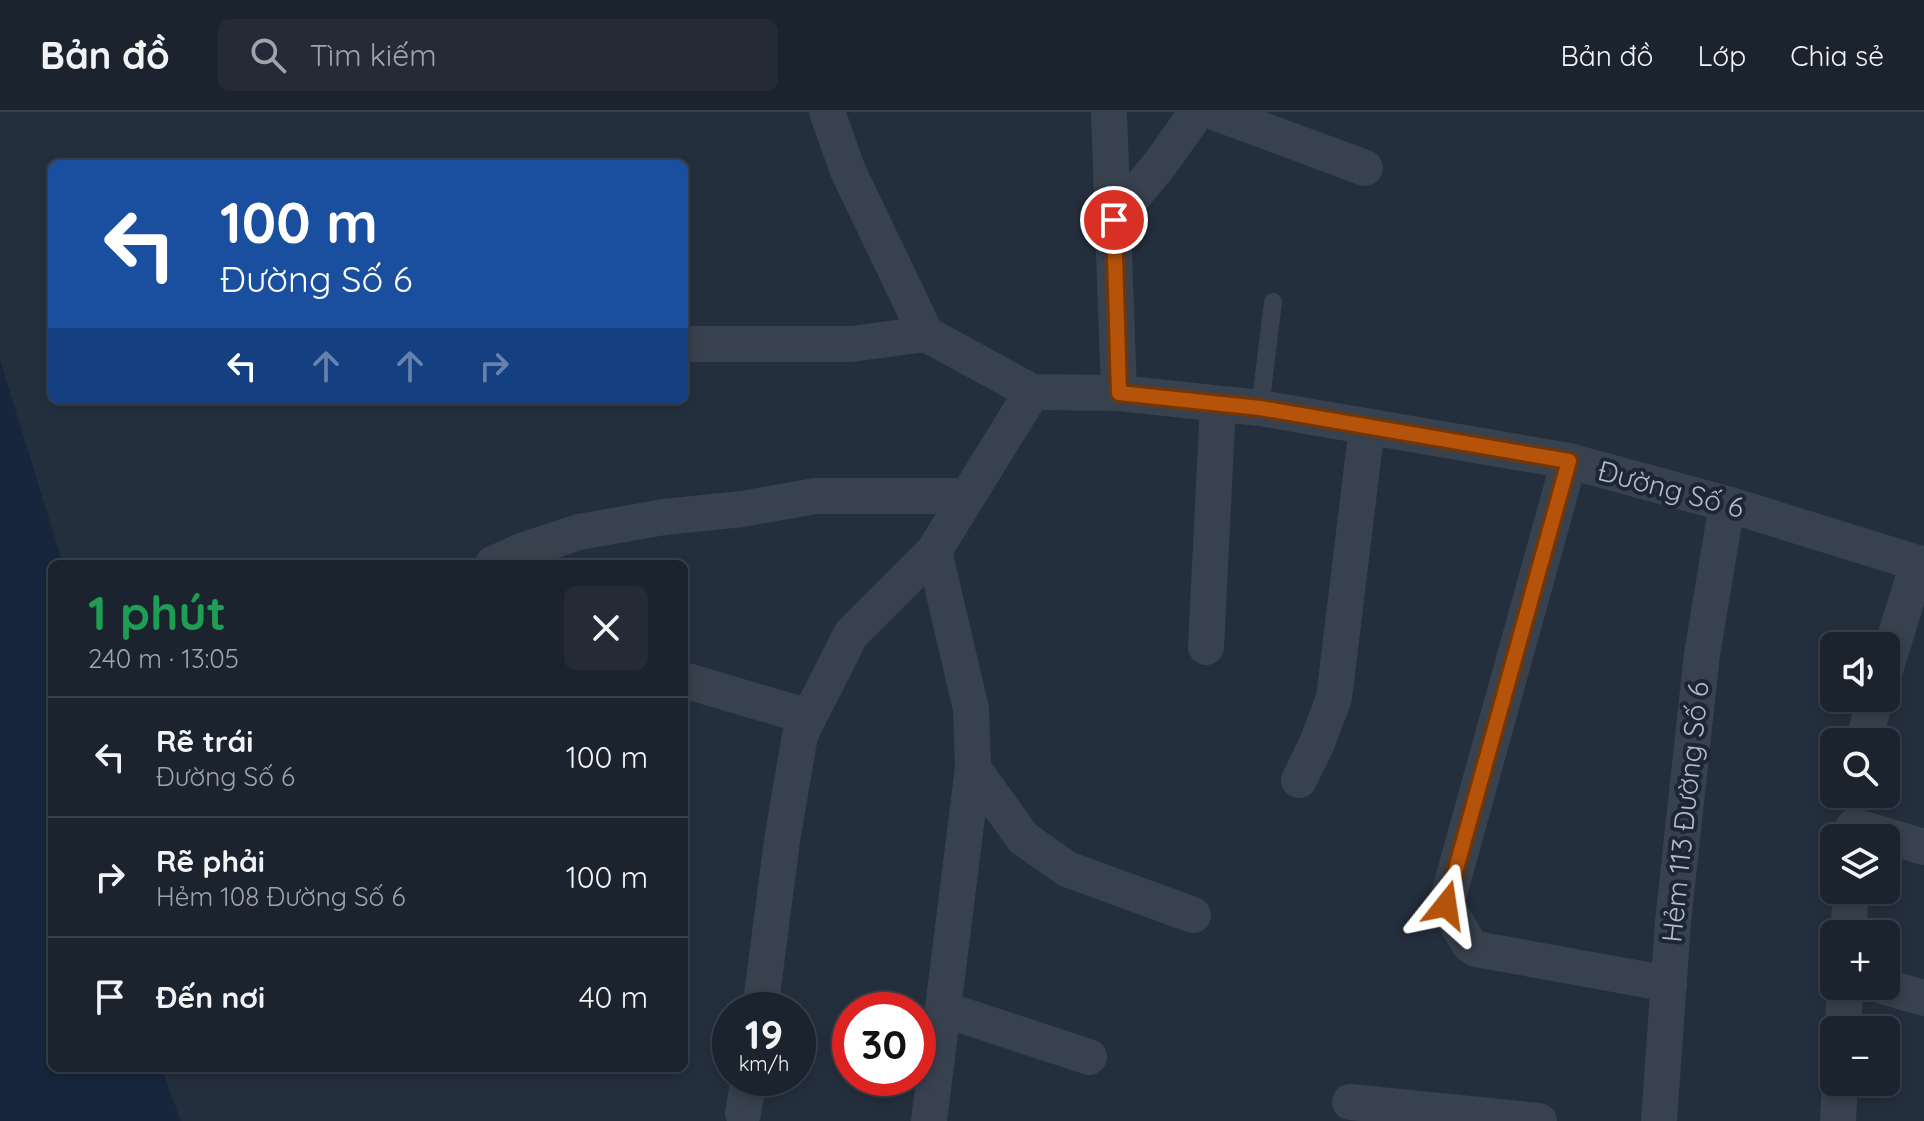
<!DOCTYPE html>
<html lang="vi">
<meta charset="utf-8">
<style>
body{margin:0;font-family:Quicksand,sans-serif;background:#242b36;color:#f1f3f6;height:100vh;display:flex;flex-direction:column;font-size:30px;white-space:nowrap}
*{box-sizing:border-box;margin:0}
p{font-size:26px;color:#a0a4aa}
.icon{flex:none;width:44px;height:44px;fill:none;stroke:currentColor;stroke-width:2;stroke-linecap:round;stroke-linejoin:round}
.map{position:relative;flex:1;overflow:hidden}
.side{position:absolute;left:48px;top:448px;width:640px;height:512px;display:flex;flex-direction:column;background:#1b232e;border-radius:12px;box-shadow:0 4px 12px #0003,0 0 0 2px #39404a}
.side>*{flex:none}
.guide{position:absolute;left:48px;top:48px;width:640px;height:244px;border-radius:12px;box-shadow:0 4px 12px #0003,0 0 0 2px #39404a;background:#1a4fa0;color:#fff;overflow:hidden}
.fabs{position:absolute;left:1820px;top:520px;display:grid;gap:16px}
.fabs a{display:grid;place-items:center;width:80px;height:80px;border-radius:12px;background:#1b232e;box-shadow:0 4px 12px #0003,0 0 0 2px #39404a;font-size:40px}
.speed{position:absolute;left:712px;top:880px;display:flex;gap:16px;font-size:40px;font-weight:700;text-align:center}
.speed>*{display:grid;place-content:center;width:104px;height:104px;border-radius:50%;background:#1b232e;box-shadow:0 4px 12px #0003,0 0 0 2px #39404a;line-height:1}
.speed small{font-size:20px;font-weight:400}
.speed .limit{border:12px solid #d22;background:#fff;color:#111}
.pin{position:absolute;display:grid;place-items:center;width:68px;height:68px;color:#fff;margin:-34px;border:4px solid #fff;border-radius:50%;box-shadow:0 2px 8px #0007}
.me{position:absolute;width:88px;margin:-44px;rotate:15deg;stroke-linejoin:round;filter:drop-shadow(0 0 6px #0008)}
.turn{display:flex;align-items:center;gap:28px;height:168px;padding:0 40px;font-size:36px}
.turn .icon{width:104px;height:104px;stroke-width:2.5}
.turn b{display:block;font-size:56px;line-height:68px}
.lanes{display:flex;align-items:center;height:76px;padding:0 40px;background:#0003;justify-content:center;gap:40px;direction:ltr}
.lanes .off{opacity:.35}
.round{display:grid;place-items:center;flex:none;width:84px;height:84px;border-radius:12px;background:#242b36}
.head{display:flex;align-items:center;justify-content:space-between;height:136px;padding:0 40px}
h1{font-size:48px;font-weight:800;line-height:60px;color:#1e9e55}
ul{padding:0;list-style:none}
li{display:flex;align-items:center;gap:24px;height:120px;padding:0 40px;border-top:2px solid #39404a}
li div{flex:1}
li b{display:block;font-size:30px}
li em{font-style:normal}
header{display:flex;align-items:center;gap:48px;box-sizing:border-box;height:112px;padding:0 40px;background:#1b232e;border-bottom:2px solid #39404a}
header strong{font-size:38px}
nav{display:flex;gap:44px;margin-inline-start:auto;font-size:28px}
.search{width:560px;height:72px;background:#242b36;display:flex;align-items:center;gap:20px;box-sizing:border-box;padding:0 28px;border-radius:12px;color:#a0a4aa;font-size:30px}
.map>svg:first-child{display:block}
</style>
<header>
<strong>Bản đồ</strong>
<div class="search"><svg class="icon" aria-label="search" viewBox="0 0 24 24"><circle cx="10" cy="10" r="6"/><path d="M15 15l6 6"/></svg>Tìm kiếm</div>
<nav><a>Bản đồ</a><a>Lớp</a><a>Chia sẻ</a></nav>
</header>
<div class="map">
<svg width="1924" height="1009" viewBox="0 0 1924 1009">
<rect width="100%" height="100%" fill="#242f3e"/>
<path fill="#17263c" d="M0,248l63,204h-11v504h109l20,53h-181z"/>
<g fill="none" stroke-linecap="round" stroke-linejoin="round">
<path stroke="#38414e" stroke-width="18" d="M1260,296l13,-106"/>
<g stroke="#38414e" stroke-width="36">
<path d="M827,0l21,59 78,163 106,58 87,1 141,15 309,53 158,43 197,61"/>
<path d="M1109,0l10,281"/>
<path d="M1214,0l151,56"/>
<path d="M1114,108l46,-56 37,-52"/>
<path d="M684,232h167l75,-10"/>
<path d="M1569,349l-123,444 23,39 7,5 193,35"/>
<path d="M493,452l31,-14 55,-18 85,-15 78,-8 73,-13h153"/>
<path d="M1206,535l12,-243"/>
<path d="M1886,555l32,-104"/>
<path d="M684,568l125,37"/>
<path d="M1863,630l13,-44"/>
<path d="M973,656l50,70 44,31 126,46"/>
<path d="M1299,668l18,-37 17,-45 33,-272"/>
<path d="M1854,714l70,21"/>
<path d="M1848,822l3,-44"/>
<path d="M1882,874l42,12"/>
<path d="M943,897l146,48"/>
<path d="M760,898l22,-169 18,-106 51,-101 83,-83 98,-159"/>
<path d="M1843,918l2,-44"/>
<path d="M1350,990l189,19"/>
<path d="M743,1001l6,-35"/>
<path d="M929,1009l44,-353 -2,-59 -37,-158"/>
<path d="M1659,1009l14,-199 29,-268 25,-150"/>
<path d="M1838,1009l2,-39"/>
</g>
</g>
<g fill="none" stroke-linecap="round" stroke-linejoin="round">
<defs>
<path id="route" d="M1114,108l5,173 141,15 309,53 -123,444"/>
</defs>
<use href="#route" stroke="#753606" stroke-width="20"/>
<use href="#route" stroke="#b45309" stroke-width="14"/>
</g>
<g text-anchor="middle" stroke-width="8" stroke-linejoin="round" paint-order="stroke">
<g font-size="28" fill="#b4bcc9" stroke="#1d2633">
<text transform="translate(1671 377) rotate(15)" y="10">Đường Số 6</text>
<text transform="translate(1685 700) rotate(-84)" y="10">Hẻm 113 Đường Số 6</text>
</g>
</g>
</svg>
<div class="fabs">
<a><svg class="icon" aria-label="sound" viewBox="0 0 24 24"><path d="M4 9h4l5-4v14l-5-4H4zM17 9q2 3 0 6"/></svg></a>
<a><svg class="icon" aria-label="search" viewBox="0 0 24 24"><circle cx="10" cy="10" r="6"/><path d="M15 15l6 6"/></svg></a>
<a><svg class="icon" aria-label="layers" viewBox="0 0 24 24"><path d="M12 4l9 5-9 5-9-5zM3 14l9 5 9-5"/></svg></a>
<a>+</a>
<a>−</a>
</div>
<div class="speed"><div>19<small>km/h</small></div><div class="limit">30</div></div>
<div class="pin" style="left:1114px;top:108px;background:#d93025"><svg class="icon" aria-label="arrive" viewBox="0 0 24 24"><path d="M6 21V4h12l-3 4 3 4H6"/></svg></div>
<svg class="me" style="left:1446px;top:793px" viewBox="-20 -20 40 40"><path d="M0-17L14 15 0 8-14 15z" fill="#b45309" stroke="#fff" stroke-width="4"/></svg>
<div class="guide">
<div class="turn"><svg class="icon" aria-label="left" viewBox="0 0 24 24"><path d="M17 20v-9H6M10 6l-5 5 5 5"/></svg><div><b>100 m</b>Đường Số 6</div></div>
<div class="lanes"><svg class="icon" aria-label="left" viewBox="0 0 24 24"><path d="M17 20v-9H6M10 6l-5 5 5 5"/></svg><svg class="icon off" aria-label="ahead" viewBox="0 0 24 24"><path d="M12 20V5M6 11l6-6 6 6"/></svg><svg class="icon off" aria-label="ahead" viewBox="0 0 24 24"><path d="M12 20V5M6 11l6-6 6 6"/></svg><svg class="icon off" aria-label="right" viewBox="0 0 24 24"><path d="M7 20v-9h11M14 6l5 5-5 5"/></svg></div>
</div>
<section class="side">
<div class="head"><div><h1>1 phút</h1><p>240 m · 13:05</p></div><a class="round"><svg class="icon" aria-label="close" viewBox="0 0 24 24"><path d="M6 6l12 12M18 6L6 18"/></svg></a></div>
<ul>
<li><svg class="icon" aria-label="left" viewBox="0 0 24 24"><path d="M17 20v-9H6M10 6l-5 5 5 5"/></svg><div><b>Rẽ trái</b><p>Đường Số 6</p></div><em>100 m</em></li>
<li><svg class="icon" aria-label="right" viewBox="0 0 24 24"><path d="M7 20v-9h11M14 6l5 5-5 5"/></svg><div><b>Rẽ phải</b><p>Hẻm 108 Đường Số 6</p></div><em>100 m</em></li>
<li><svg class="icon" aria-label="arrive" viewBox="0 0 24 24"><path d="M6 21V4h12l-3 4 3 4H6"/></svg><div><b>Đến nơi</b></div><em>40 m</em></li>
</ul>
</section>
</div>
